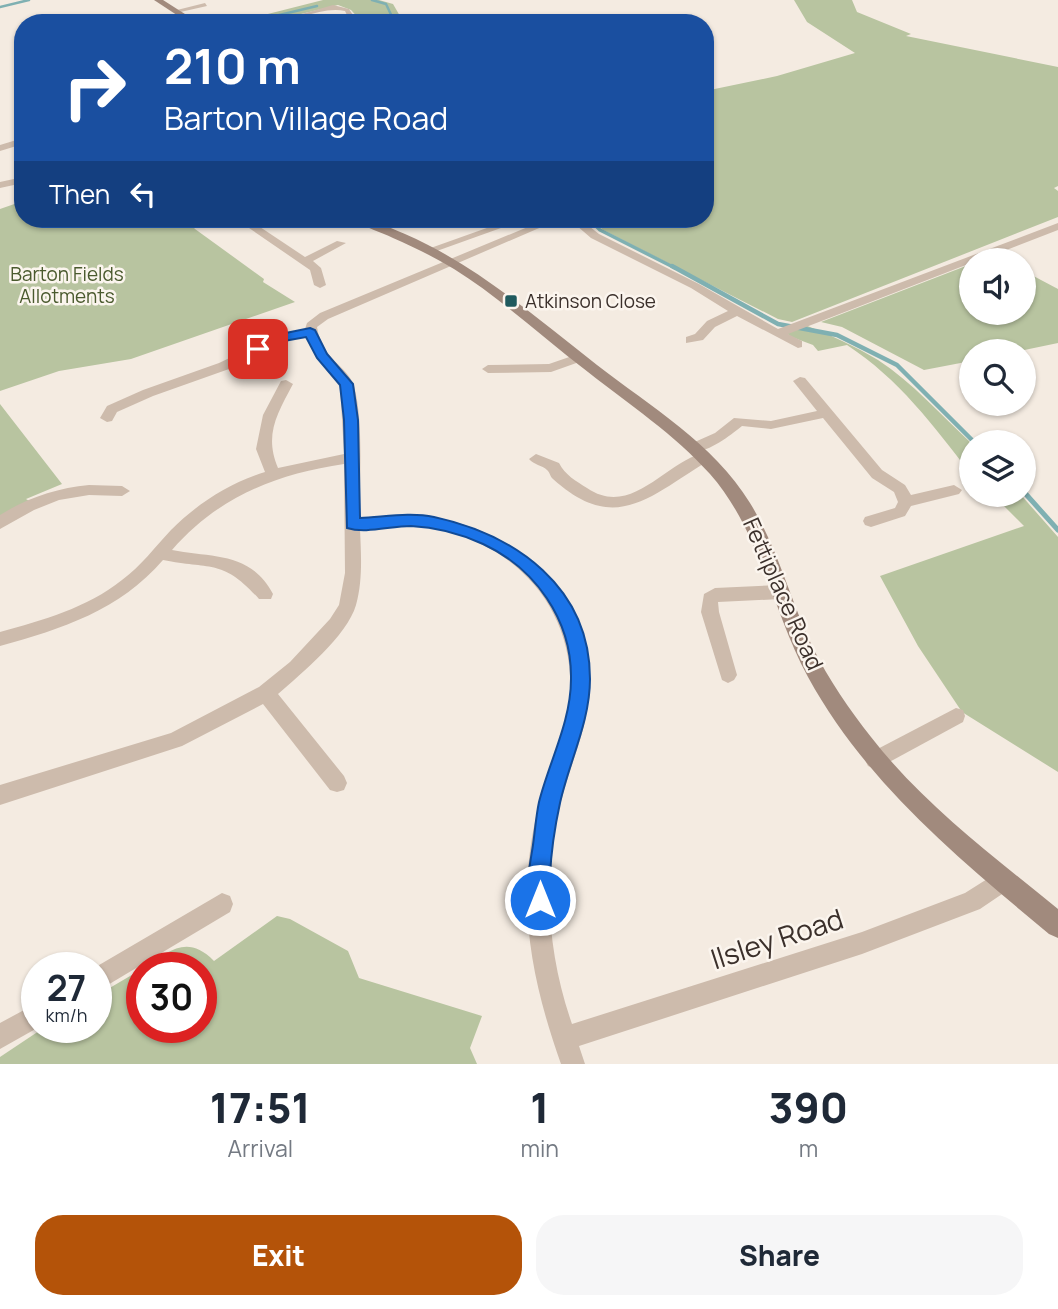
<!DOCTYPE html>
<style>
body{margin:0;font-family:Manrope,sans-serif;background:#f6f6f7;color:#1f2937;height:100vh;display:flex;flex-direction:column;font-size:26px;white-space:nowrap}
*{box-sizing:border-box;margin:0}
p{font-size:23px;color:#747a83}
.icon{flex:none;width:38px;height:38px;fill:none;stroke:currentColor;stroke-width:2;stroke-linecap:round;stroke-linejoin:round}
.map{position:relative;height:1064px;overflow:hidden}
.drawer{display:flex;flex-direction:column;background:#fff;flex:1}
.drawer>*{flex:none}
.guide{position:absolute;left:14px;top:14px;width:700px;height:214px;border-radius:28px;box-shadow:0 2px 5px #0004;background:#1a4fa0;color:#fff;overflow:hidden}
.tools{position:absolute;left:959px;top:248px;display:grid;gap:14px}
.tools a{display:grid;place-items:center;width:77px;height:77px;border-radius:50%;background:#fff;box-shadow:0 2px 5px #0004;font-size:35px}
.speed{position:absolute;left:21px;top:952px;display:flex;gap:14px;font-size:35px;font-weight:700;text-align:center}
.speed>*{display:grid;place-content:center;width:91px;height:91px;border-radius:50%;background:#fff;box-shadow:0 2px 5px #0004;line-height:1}
.speed small{font-size:18px;font-weight:400}
.speed .limit{border:10px solid #d22;background:#fff;color:#111}
.pin{position:absolute;display:grid;place-items:center;width:60px;height:60px;color:#fff;margin:-30px;border-radius:14px;box-shadow:0 4px 10px #0006}
.me{position:absolute;width:77px;margin:-38px;rotate:0deg;stroke-linejoin:round;filter:drop-shadow(0 0 5px #0008)}
.turn{display:flex;align-items:center;gap:24px;height:147px;padding:0 35px;font-size:32px}
.turn .icon{width:91px;height:91px;stroke-width:2.5}
.turn b{display:block;font-size:49px;line-height:60px}
.then{display:flex;align-items:center;height:66px;padding:0 35px;background:#0003;gap:14px;font-size:26px}
.eta{display:flex;justify-content:space-evenly;align-items:center;height:119px;text-align:center}
.eta b{font-size:42px;font-weight:800;line-height:49px}
.button{display:flex;gap:14px;margin-top:auto;padding:14px 35px}
.button a{flex:1;height:80px;border-radius:28px;background:#b45309;color:#fff;font-size:28px;font-weight:800;line-height:80px;text-align:center}
.button a+a{background:#f6f6f7;color:#1f2937}
.map>svg:first-child{display:block}
</style>
<div class="map">
<svg width="1058" height="1064" viewBox="0 0 1058 1064">
<rect width="100%" height="100%" fill="#f4ebe1"/>
<g fill="#b8c4a0">
<path d="M323,0h56l14,4 11,19h-41l-12,-13 -13,-5 -74,18h-32z"/>
<path d="M794,0h58l5,12 54,22 -5,2 152,31v119l-4,2 4,3v26l-266,105 -14,-3 -175,-89 -11,-11h113v-128l72,-15 78,-23 -48,-31z"/>
<path d="M23,201v18h163l9,10 69,50 -1,3 32,20 -164,57 -72,12 -59,20v-182z"/>
<path d="M971,264v49h53v-42l34,18v54l-43,9h-44v9l-47,9 -82,-43 -21,-5z"/>
<path d="M805,325c25,10 50,21 73,35 34,22 64,56 93,83v31c-39,-50 -71,-94 -124,-129l-29,6 -5,-6 -24,-9 -2,-4z"/>
<path d="M0,404l62,80 -36,15 3,2 -29,17z"/>
<path d="M993,495h28l37,42v235l-96,-60 -44,-66 -38,-70 144,-50z"/>
<path d="M277,916l13,3 58,32 11,27 123,38 -12,32 7,16h-477v-7l45,-30h51v-31l46,-27v58h59v-59h-58c27,-17 44,-34 71,-7z"/>
</g>
<g fill="none" stroke-linecap="round" stroke-linejoin="round">
<g stroke="#7fb0b2" stroke-width="2.5">
<path d="M372,0l14,4 9,19"/>
<path d="M0,7l29,-7"/>
<path d="M246,23l71,-17"/>
</g>
<path stroke="#7fb0b2" stroke-width="3.5" d="M589,219l11,11 75,38"/>
<path stroke="#7fb0b2" stroke-width="4.5" d="M672,266l106,58 59,11 60,30 78,78"/>
<path stroke="#7fb0b2" stroke-width="5" d="M1024,492l34,38"/>
<g fill="#cdbbac" fill-rule="evenodd">
<path d="M205,3l2,3 -31,7 -3,-2z"/>
<path d="M333,5l16,4 9,14h-7l-6,-12c-25,-5 -49,12 -74,12z"/>
<path d="M23,138v6l-23,7v-6z"/>
<path d="M23,177v6l-23,5v-6z"/>
<path d="M236,219h12l57,38 32,-16 9,2 -33,18 8,7 5,17 -6,3 -6,-3 -4,-15z"/>
<path d="M374,219h13l-11,7h-8v-4z"/>
<path d="M512,219h14l-92,33 -9,-2z"/>
<path d="M547,219h13l-232,100 -11,8c5,33 31,39 37,59 10,37 5,93 6,132 23,-2 46,-4 69,-1 93,13 164,82 159,180 -1,30 -14,59 -22,87 -8,25 -13,51 -15,78 -5,55 3,110 21,162l290,-92 103,-39 38,-24 8,3 3,8 -3,8 -31,21 -118,45 -283,92 6,18h-24c-22,-62 -38,-126 -33,-192 2,-30 8,-60 17,-88 10,-28 22,-57 25,-87 6,-88 -55,-156 -141,-169 -23,-3 -46,-1 -69,1 1,25 3,51 -4,76 -9,31 -54,68 -78,89l66,82 3,7 -3,7 -7,2 -7,-2 -67,-86 -81,42 -182,59v-20l171,-52 88,-46 31,-25 40,-43 9,-14 6,-32 -1,-109c-68,10 -126,33 -172,86 40,8 78,1 101,44l-2,5h-12c-37,-41 -48,-29 -96,-39 -43,50 -101,69 -163,86v-14c43,-12 87,-24 122,-52 19,-14 33,-33 49,-50 26,-26 58,-47 94,-58l-9,-23 7,-34 18,-34 5,-1 7,4c-16,30 -29,51 -15,84l66,-14 -4,-69 -23,-27 -11,-22 -21,5 -56,28 -76,27 -36,16 -5,9 -5,1 -7,-4 7,-12 36,-16 76,-27 58,-28 28,-6 2,-6 13,-10z"/>
<path d="M569,219h11l19,15 100,50 79,45 280,-106v7l-80,31h-7v2l-183,71 14,7v6l-4,1 -61,-32 -22,11 -12,13 -17,3v-6l9,-3 12,-13 21,-10 -37,-23 -100,-50z"/>
<path d="M578,354l6,4 -2,3 -31,11 -63,1 -6,-4 6,-4 61,-1z"/>
<path d="M800,377l5,1 77,92 23,15 6,10 43,-10 8,5 -3,4 -48,12 -6,10 -34,11 -6,-2 -2,-4 2,-4 30,-9 3,-6 -4,-10 -22,-14 -49,-60 -52,11 -29,-3c-14,11 -36,29 -54,25l-2,-3 2,-3 27,-12 19,-15 37,3 46,-10 -24,-30z"/>
<path d="M703,453l5,2 2,3 -2,3c-59,36 -93,74 -155,18 -3,-2 -3,-7 -6,-9 -5,-5 -13,-5 -18,-11l7,-5 23,9c6,12 17,18 28,25 44,30 76,-24 116,-35z"/>
<path d="M89,485l33,1 8,5 -8,5 -33,-1 -30,5 -25,10 -34,19v-14c27,-17 57,-27 89,-30z"/>
<path d="M781,585l6,2 2,5 -2,5 -6,2 -63,3 1,10 18,63 -3,5 -6,3 -6,-3 -21,-68 3,-18 11,-6z"/>
<path d="M956,708l7,2 2,6 -2,6 -81,44 -7,3 -7,-3 -3,-6 3,-6z"/>
<path d="M222,893l8,3 3,8 -3,8 -134,80v-24h-2z"/>
<path d="M37,1003v24h2l-39,22v-26z"/>
</g>
<g fill="#a18a7d" fill-rule="evenodd">
<path d="M154,0h9l36,23h-10z"/>
<path d="M355,219c18,-1 33,8 50,15 73,32 130,83 192,131 54,42 116,78 153,138 28,45 40,97 63,145 16,32 36,61 58,89 52,67 122,119 187,172v29l-9,-4c-91,-76 -183,-151 -241,-257 -36,-66 -47,-145 -98,-203 -36,-40 -80,-69 -122,-102 -45,-34 -86,-73 -134,-103 -20,-12 -40,-22 -61,-31 -12,-6 -28,-10 -38,-19z"/>
</g>
</g>
<path fill="#1a73e8" stroke="#114b97" stroke-width="2" d="M310,328l5,2 12,24 26,30 5,36 2,98c24,-1 50,-6 74,-1 82,18 156,70 156,162 0,43 -21,83 -30,124 -5,23 -9,50 -10,73 0,12 2,21 -2,32l-8,3 -8,-3c-8,-20 -2,-43 1,-63 2,-14 3,-29 6,-43 10,-40 32,-80 32,-123 1,-59 -36,-111 -88,-135 -22,-10 -49,-17 -72,-18 -21,0 -45,8 -64,2l-3,-108 -4,-35 -23,-27 -11,-21 -22,4 -26,12 -6,-4 24,-14z"/>
<rect fill="#1f5a5e" stroke="#fbf5ee" stroke-width="2.5" x="504" y="294" width="14" height="14" rx="3.5"/>
<g text-anchor="middle" stroke-width="5" stroke-linejoin="round" paint-order="stroke">
<g font-size="19" fill="#4a5a2e" stroke="#fbf5ee">
<text x="67" y="281">Barton Fields<tspan x="67" dy="22">Allotments</tspan></text>
</g>
<g font-size="19" fill="#3b302b" stroke="#fbf5ee" text-anchor="start">
<text x="525" y="308">Atkinson Close</text>
</g>
<g font-size="23" fill="#3b302b" stroke="#fbf5ee">
<text transform="translate(783 594) rotate(66)" y="8">Fettiplace Road</text>
</g>
<g font-size="28" fill="#3b302b" stroke="#fbf5ee">
<text transform="translate(777 939) rotate(-18)" y="10">Ilsley Road</text>
</g>
</g>
</svg>
<div class="tools">
<a><svg class="icon" aria-label="sound" viewBox="0 0 24 24"><path d="M4 9h4l5-4v14l-5-4H4zM17 9q2 3 0 6"/></svg></a>
<a><svg class="icon" aria-label="search" viewBox="0 0 24 24"><circle cx="10" cy="10" r="6"/><path d="M15 15l6 6"/></svg></a>
<a><svg class="icon" aria-label="layers" viewBox="0 0 24 24"><path d="M12 4l9 5-9 5-9-5zM3 14l9 5 9-5"/></svg></a>
</div>
<div class="speed"><div>27<small>km/h</small></div><div class="limit">30</div></div>
<div class="pin" style="left:258px;top:349px;background:#d93025"><svg class="icon" aria-label="arrive" viewBox="0 0 24 24"><path d="M6 21V4h12l-3 4 3 4H6"/></svg></div>
<svg class="me" style="left:540px;top:900px" viewBox="-20 -20 40 40"><circle r="17" fill="#1a73e8" stroke="#fff" stroke-width="3"/><path d="M0-11L8 9 0 5-8 9z" fill="#fff"/></svg>
<div class="guide">
<div class="turn"><svg class="icon" aria-label="right" viewBox="0 0 24 24"><path d="M7 20v-9h11M14 6l5 5-5 5"/></svg><div><b>210 m</b>Barton Village Road</div></div>
<div class="then">Then<svg class="icon" aria-label="left" viewBox="0 0 24 24"><path d="M17 20v-9H6M10 6l-5 5 5 5"/></svg></div>
</div>
</div>
<section class="drawer">
<div class="eta">
<div><b>17:51</b><p>Arrival</p></div>
<div><b>1</b><p>min</p></div>
<div><b>390</b><p>m</p></div>
</div>
<div class="button"><a>Exit</a><a>Share</a></div>
</section>
